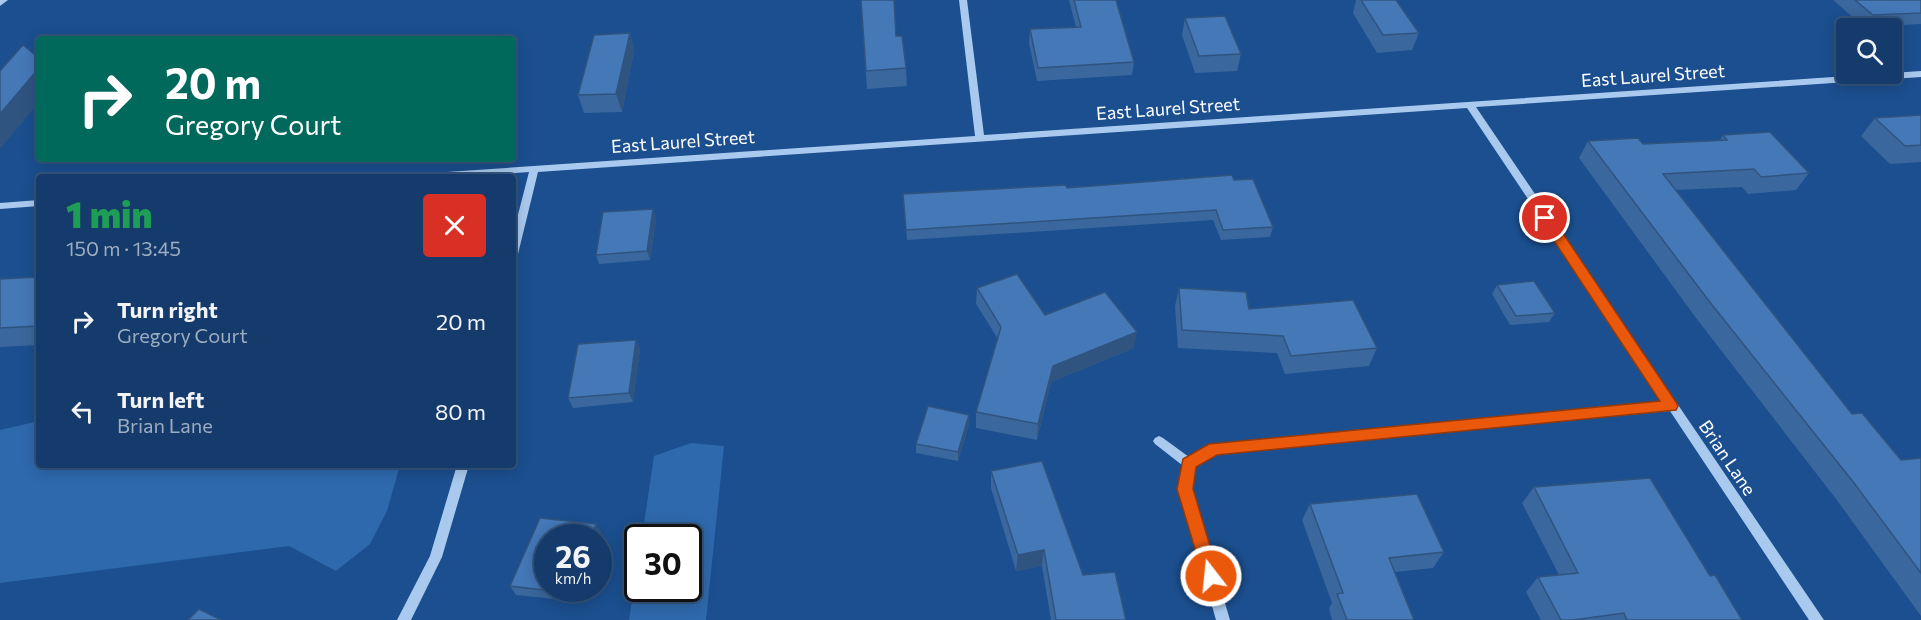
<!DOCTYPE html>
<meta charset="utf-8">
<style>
body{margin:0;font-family:Commissioner,sans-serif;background:#214673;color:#f1f3f6;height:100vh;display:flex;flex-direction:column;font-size:22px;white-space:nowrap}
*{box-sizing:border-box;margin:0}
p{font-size:20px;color:#9dadc1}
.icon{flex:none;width:33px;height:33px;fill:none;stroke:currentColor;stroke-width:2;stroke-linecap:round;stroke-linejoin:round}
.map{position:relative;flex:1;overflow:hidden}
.details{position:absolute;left:36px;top:174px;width:480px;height:294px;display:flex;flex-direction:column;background:#143b6b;border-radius:6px;box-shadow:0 3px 15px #0003,0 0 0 2px #33557e}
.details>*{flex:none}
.top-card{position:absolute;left:36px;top:36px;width:480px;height:126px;border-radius:6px;box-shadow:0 3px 15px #0003,0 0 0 2px #33557e;background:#00695c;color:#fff;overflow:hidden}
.tools{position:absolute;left:1836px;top:18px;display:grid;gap:12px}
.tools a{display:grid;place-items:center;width:66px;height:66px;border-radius:6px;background:#143b6b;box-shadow:0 3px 15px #0003,0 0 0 2px #33557e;font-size:30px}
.speed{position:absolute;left:534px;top:524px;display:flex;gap:12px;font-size:30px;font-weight:700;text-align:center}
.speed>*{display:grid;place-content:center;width:78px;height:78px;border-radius:50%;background:#143b6b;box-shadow:0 3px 15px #0003,0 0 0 2px #33557e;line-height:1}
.speed small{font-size:15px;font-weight:400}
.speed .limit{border:3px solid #111;border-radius:9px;background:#fff;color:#111}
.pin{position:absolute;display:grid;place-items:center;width:51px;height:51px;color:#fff;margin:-26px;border:3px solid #fff;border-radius:50%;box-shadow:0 2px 6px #0007}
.me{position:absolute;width:66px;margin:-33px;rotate:344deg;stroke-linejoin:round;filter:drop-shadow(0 0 4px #0008)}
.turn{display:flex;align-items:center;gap:21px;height:126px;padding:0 30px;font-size:27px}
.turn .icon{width:78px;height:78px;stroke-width:2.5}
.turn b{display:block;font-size:42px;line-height:51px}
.round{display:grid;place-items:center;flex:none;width:63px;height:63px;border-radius:6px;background:#214673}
.overview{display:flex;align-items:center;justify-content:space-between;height:102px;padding:0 30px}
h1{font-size:36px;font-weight:800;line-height:45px;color:#1e9e55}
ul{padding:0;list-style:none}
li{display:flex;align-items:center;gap:18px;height:90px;padding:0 30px}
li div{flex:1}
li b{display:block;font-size:22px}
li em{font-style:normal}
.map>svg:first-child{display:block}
</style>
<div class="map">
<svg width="1921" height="620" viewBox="0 0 1921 620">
<rect width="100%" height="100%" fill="#1b4f8f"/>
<g fill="#2e69ad">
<path d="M39,421v44h361l-13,46 -17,33 -34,27 -47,-25 -289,37v-153z"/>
<path d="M691,443l33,3 -18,174h-77l8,-54 1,22h50v-51h-46l12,-81z"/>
</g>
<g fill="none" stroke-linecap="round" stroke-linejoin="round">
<g fill="#a9c9ee" fill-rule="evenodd">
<path d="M0,0h8l-8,6z"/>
<path d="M959,0h8l17,135 937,-64v6l-445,30 348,513h-15l-139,-209 -453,43 -23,12 -3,23 39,131h-14l-37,-131 3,-24 -27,-21 -2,-3 2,-3 4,-2 4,2 26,19 26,-13 449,-42 -197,-294 -929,64 -20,82 -5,4v-24l16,-62 -67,5h-50l5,-3 558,-38z"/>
<path d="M39,200v6l-39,3v-6z"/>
<path d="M457,465h12l-27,92 -31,63h-14l33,-64z"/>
</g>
</g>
<g fill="#3a679d">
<path d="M861,0l35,36 10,32 1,18 -40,3z"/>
<path d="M1069,0h47l18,62 -2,13 -95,6 -8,-38 1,-14 46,-2z"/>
<path d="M1356,0h40l23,33 -7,17 -35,3 -24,-40z"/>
<path d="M1833,0h88v24l-57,3z"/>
<path d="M1185,18l56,36 -4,17 -42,2 -13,-38z"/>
<path d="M630,33l4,18 -12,61 -38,1 -6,-18z"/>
<path d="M1921,115v47l-31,2 -29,-28 14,-18z"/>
<path d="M1723,135l86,38 -13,17 -48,4 -6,-7 -66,3 176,224 49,46 20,-2v158l-85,-117 -140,-181 -117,-160 9,-17 55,3 77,-4z"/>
<path d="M1234,180l39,47 -3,10 -49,3 -8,-20 -306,20 -4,-46z"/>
<path d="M656,219l-6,41 -51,4 -3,-9z"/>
<path d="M39,277v68l-39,2v-68z"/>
<path d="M1497,285l58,28 -6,9 -39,3 -18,-31z"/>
<path d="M977,288l68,27 89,33 -83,34 -14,58 -61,-12v-16l22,-73 -22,-35z"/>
<path d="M1179,288l70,21 128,39 -8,18 -84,8 -8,-21 -99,-5 -3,-42z"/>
<path d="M636,340l4,9 -7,53 -60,6 -5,-10z"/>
<path d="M969,415v9l-11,37 -42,-8v-9z"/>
<path d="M991,471l92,104 43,45h-75l-9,-54 -26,5 -25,-83z"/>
<path d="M1534,487l176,89 32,44h-201l-15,-28 12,-15 21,-2 -37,-72z"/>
<path d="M1310,504l134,48 -11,16 -38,4 19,48h-82l-3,-11 3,-6 -30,-83z"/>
<path d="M601,532l-27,69 -58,-6 -6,-9z"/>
</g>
<g fill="#305480">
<path d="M630,33l4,18 -12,61 -6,-18z"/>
<path d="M39,68v34l-39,47v-35z"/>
<path d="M653,209l3,10 -6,41 -3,-9z"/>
<path d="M1137,332l-3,16 -83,34 -14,58 1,-16 15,-58z"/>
<path d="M636,340l4,9 -7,53 -4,-9z"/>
<path d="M969,415v9l-11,37v-9z"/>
<path d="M596,524l5,8 -3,6v-1h-7z"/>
<path d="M1044,550l-2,16 -26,5 2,-16z"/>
<path d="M571,588h8l-5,13 -5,-8z"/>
</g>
<g fill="#4478b7" stroke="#305480" stroke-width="1.5">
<path d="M861,0h33l2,36h6l4,32 -40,3z"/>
<path d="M1074,0h42l18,62 -96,6 -8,-39 51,-2z"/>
<path d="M1361,0h35l23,33 -36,2z"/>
<path d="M1855,0h66v13l-48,2z"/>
<path d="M1225,16l16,38 -42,2 -14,-38z"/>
<path d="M630,33l-14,61 -38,1 16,-60z"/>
<path d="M23,45l16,13v10l-39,46v-43z"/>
<path d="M1921,115v30l-16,1 -30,-28z"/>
<path d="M1770,132l39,41 -48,4 -7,-8 -91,5 189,240 10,-1 39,47 20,-2v115l-67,-90 -145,-182 -121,-160 50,-3 5,6 84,-4 -4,-5z"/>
<path d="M1232,175l2,5 19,-1 20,48 -50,3 -7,-20 -310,20 -3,-36 163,-9 1,3z"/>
<path d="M653,209l-6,42 -51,4 7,-43z"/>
<path d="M1017,274l28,41 60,-23 32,40 -84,34 -15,58 -62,-12 25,-85 -24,-39z"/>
<path d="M39,277v49l-39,2v-49z"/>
<path d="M1534,281l21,32 -39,3 -19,-31z"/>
<path d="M1179,288l67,4 3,17 104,-9 24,48 -86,8 -8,-20 -101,-6z"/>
<path d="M636,340l-7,53 -61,5 10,-54z"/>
<path d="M928,406l41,9 -11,37 -42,-8z"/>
<path d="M1042,461l41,114 32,-3 11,48h-70l-12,-70 -26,5 -27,-84z"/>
<path d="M1650,478l60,98 5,-1 27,45h-115l-3,-7 -51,7h-12l-23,-43 40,-4 -44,-86z"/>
<path d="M1417,494l27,58 -55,6 25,62h-67l-10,-26 6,-1 -33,-89z"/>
<path d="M540,518l56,6 -5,13h-43v51h23l-2,5 -59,-7z"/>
<path d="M199,609l22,11h-33z"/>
</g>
<path fill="#ea580c" stroke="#983908" stroke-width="1.5" d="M1545,213l5,1 126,188 2,4 -2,4 -459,45 -21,12 -3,22 26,87 -2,6 -6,2 -6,-2 -28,-93 6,-30 26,-15 451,-43 -119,-180v-7z"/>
<g text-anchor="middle" stroke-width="4.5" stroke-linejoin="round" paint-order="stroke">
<g font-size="18" fill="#fff" stroke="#1b4f8f">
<text transform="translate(1653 76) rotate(-4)" y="6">East Laurel Street</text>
<text transform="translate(1168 109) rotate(-4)" y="6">East Laurel Street</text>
<text transform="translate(683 142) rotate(-4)" y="6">East Laurel Street</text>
<text transform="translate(1727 458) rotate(56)" y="6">Brian Lane</text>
</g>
</g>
</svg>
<div class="tools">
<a><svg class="icon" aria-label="search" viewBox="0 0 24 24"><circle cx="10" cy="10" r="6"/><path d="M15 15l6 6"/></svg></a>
</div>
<div class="speed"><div>26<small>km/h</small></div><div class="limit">30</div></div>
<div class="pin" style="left:1545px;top:218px;background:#d93025"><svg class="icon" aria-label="arrive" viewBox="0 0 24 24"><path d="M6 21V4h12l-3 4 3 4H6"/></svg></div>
<svg class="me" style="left:1211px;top:576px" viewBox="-20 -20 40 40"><circle r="17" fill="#ea580c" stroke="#fff" stroke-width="3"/><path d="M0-11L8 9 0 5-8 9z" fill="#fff"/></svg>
<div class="top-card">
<div class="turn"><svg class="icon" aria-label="right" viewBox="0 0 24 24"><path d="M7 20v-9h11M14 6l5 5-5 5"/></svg><div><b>20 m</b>Gregory Court</div></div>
</div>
<section class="details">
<div class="overview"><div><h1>1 min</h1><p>150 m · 13:45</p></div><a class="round" style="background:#d93025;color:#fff"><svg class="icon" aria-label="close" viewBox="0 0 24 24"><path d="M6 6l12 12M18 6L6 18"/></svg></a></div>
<ul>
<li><svg class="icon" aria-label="right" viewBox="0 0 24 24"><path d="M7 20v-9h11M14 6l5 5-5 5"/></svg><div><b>Turn right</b><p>Gregory Court</p></div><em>20 m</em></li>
<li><svg class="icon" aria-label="left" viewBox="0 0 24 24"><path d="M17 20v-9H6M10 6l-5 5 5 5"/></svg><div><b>Turn left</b><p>Brian Lane</p></div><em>80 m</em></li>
</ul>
</section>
</div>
